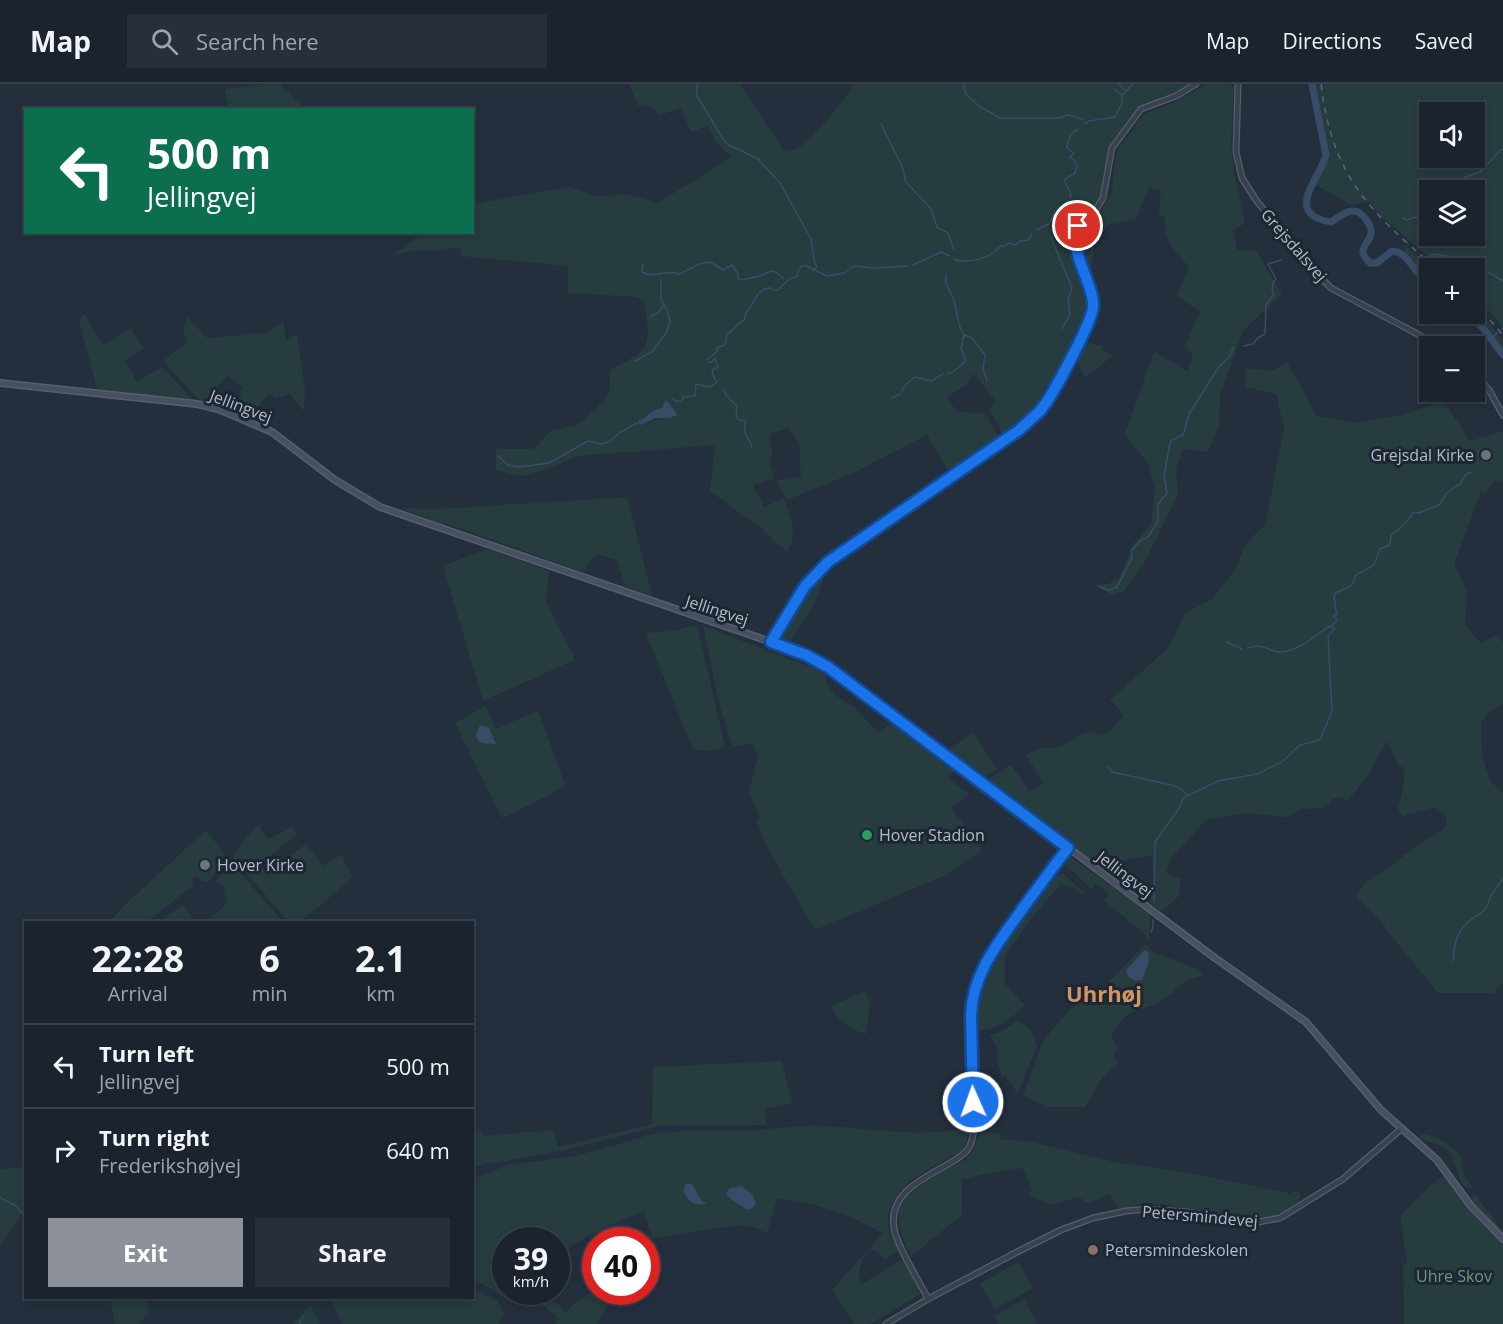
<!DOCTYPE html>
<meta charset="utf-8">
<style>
body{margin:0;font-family:"Open Sans",sans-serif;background:#282f3a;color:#f1f3f6;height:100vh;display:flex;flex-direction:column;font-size:22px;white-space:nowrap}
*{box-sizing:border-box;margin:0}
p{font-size:20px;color:#a0a4aa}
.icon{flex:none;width:33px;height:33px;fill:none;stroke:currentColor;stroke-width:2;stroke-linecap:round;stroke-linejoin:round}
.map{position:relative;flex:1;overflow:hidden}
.panel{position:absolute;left:24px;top:837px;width:450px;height:378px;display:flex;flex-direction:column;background:#1b232e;border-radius:0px;box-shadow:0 3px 9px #0003,0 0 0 2px #39404a}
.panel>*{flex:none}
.guide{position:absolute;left:24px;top:24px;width:450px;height:126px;border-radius:0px;box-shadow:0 3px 9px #0003,0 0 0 2px #39404a;background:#0b6e4f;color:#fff;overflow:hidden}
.buttons{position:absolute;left:1419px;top:18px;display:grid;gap:12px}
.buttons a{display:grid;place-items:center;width:66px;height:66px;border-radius:0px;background:#1b232e;box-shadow:0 3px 9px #0003,0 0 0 2px #39404a;font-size:30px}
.speed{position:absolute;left:492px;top:1143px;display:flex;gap:12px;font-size:30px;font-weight:700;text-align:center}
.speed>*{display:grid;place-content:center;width:78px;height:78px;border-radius:50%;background:#1b232e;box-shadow:0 3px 9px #0003,0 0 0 2px #39404a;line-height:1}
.speed small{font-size:15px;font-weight:400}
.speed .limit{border:9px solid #d22;background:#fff;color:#111}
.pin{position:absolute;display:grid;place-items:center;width:51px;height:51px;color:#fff;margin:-26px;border:3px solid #fff;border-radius:50%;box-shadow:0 2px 6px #0007}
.me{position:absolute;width:66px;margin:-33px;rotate:358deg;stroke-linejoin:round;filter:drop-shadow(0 0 4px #0008)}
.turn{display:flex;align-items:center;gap:21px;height:126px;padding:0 24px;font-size:27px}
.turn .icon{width:78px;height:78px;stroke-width:2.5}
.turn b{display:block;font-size:42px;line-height:51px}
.eta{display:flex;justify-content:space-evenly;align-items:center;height:102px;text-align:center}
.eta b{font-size:36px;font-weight:700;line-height:42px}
.button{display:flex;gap:12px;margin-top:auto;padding:12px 24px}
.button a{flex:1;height:69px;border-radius:0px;background:#8c9099;color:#fff;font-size:24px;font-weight:700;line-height:69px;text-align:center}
.button a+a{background:#282f3a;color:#f1f3f6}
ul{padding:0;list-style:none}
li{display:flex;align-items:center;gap:18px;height:84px;padding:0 24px;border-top:2px solid #39404a}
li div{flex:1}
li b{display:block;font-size:22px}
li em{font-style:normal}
header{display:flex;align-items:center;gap:36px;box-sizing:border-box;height:84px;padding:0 30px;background:#1b232e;border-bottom:2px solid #39404a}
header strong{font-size:28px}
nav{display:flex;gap:33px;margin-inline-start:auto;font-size:21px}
.search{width:420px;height:54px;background:#282f3a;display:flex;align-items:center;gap:15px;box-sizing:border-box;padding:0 21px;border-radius:0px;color:#a0a4aa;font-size:22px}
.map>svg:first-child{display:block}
</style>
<header>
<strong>Map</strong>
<div class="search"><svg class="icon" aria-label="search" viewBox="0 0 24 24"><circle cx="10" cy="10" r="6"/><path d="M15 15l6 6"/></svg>Search here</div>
<nav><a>Map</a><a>Directions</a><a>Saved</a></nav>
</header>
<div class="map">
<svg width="1503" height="1240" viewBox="0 0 1503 1240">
<rect width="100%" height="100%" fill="#242f3e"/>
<g fill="#263c3f" fill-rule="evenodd">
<path d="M266,0h13l26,24 -1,2 -76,-1 -3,-20z"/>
<path d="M629,0h111l44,67c4,-1 7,0 10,-1 14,-4 52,-52 60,-66h338l-25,13 -27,10 -29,37c-7,18 -2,38 -11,55 -6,11 -25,22 -26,33 -3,27 15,51 16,78l-40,82 -14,19 -33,24 -14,-26 4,-4 2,-5 -21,-26 -5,4 -1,6 -21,13 10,15 28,1 15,26 -50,34 -23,-38 -74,38 -66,27 -10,-19 24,-5 -2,-33 -11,-15 -18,6 2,20 -2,10 4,14 -21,7 11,22 20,-9c6,17 15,37 3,53l-9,-6 -16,-16 -52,-38 5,-46 -138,11 -29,13 -21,6 -8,1 -23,-6v-21h35l8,-4 7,-10 8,-5 22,-5 8,-5 21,-20 5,-11v-19c40,-20 42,-24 34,-67l-7,-6 -69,-4v-27l-106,-10 -2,-8 -55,4 -14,5 30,-24 51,-1 1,-28 97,-17 27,10 27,-3 24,6 8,4 76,-47 -16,-15 -8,-16 -17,6 -10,-24 -21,7 -13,-10 -9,1zM668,318l9,13c-10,4 -20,2 -29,8l-9,-3 23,-12 2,-5z"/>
<path d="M1207,0h22l5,4 -3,56 3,27 11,52 -12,8 4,19 19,1 26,43 -39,37 -23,65 -1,30 -11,26 -25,-3 -7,20 2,25 -33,68 -21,29 -11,4 -21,-10 16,-1 11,-6 15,-35 17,-18 4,-36 -7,-25 -23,-30 29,-82 34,19 5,-15 -8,-10 15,-34 -23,-16 12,-29c-15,-18 -26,-25 -24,-50l-6,-3 2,-24 -12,-3 -13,33 -26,4 -14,15 -7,39 4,15 -11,-33 -4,-24 1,-7 24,-22 9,-15 2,-26 5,-18 25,-34 28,-10z"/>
<path d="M1309,0h194v244l-8,-11 -20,-20 -1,-29h-31l-59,-49 -15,-17 -19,3 -19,-12 -20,-10 12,-24 1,-9zM1474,28v46h-44v-46zM1474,106v46h-44v-46z"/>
<path d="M1406,162l25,22h-1l-1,10c-13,-5 -16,-16 -24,-27z"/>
<path d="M1475,223l28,33v12l-21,-28 -11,-10h3z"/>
<path d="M84,230l19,31 28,-17 13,20 -19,13 12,21 25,-15 32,34 -97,-12 -18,-69z"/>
<path d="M187,233l20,21 61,-5 15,-12 3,20 11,-8 8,58 -1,20 -14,-17 -14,4 -7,-5 -18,22v4l-20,-8 11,-16 -2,-2 3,-5 -15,-12 -24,25 -8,-4 -33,-36 25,-19 -5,-9z"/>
<path d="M1081,258l7,3 2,-2 12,4v3l11,5 -28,23 -9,-20 -3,-2z"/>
<path d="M1287,278l30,54 39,7 45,-8 37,-12 9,3 23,35 33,-10v51l-9,-1 -9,13 -4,-2 -27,71 13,28 -2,34 16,18 15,-8 7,7v61l-15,10 -7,10c1,24 -1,54 22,70v190l-6,5 -3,5h-56l-53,-65v-3l-29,-29 9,-13 26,-17 29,-23 24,-14 3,-11 -11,-11 -34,9 -4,-7 6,-24 -1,-19 -4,2 -12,-27 -17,31 -23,30 -4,-5 -10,2 -10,9 -21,1 -15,8 -45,-4 -36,7 -34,37 -6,16 15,5 -2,18 -17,15 -12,-8 4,-27 -3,-21 -26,5 -22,9 -115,-90 23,-14 19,27 13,-10 -17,-27 16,-7 17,-1 13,-6 11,-8 9,-2 9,4 9,-3 14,-17 -14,-15 59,-53 17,-35 26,-13 23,-29 8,-20 12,-16 10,-8 19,-98 -8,-34 -31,-7 1,-19 26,3z"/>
<path d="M627,413l25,99 -27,-10 -8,-26 -19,-5 -8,6 -6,11 -139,-49 -4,1 -40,-16 39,1z"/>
<path d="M487,465l62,22 -3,30 29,59 -92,41 -40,-135z"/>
<path d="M824,487c-4,31 -17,45 -34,70l-13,-3 25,-45z"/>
<path d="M697,541l28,121c-9,7 -21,5 -32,3l-47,-116 31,-3z"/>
<path d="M703,542l116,44 5,4 5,14 9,9 18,12 22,24 15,-11 63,46 -8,10 21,16 -18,13 31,44 -34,23 -133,56 -46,-79 -13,-32h4l-11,-27 9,-35 -5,-14 -19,4 -2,-2 -13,-42z"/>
<path d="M486,622l9,23 43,-18 27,73 -15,11 -48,23 -47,-95z"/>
<path d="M973,648l24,37 -11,7 -37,-26z"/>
<path d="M258,741l10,14 24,-12 5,7 -37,30 5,9 41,-29 18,22 17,-12 11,23 -33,30 -20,15h-10l-56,-64 7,-13z"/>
<path d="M206,746l20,26 -16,25 -6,1 -7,-6 -6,4 3,3 -2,3 -45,36h-38l19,-20z"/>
<path d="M1068,771l83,59 -3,27 -4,-8 -40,-32 5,-7 -13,-10 -5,5 -28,-27z"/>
<path d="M230,777l53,61h-76l21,-20 -4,-8 2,-6 -10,-7z"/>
<path d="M1063,789l22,21 -1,1 -9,-7 -14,-4 -28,32 -28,39v30l20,20c-14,14 -30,27 -51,25 0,-24 3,-44 14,-65l64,-87z"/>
<path d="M183,821l12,17h-36z"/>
<path d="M1145,860l10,9 44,17 5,5c-25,6 -26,15 -44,27 -10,6 -23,6 -31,12 -8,6 -13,14 -18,22l6,12 -3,7 4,8 -15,14 -18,30h-37l-25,-11 18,-50 10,-15 27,-30 23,-11z"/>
<path d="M865,907l5,12 -4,31c-17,-5 -28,-13 -35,-28z"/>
<path d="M1018,936l14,12 5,14 -19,48 -13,-18 -3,1 -5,-17 1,-10 -8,-15 10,-3z"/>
<path d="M782,977l10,42 -27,6 2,16 -108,1 -93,24 -75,14v-2l-18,6v-35l6,-5 4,8 70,-6 5,17 94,-23 1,-57z"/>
<path d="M802,1042l38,1 74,6 52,-3 3,3 -3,11 -5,7c-29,17 -84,38 -71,82 2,6 6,11 9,17l-14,9 -8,-8 -8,-2c-7,12 -14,22 -7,35l42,-26 18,35 -52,31h-16l-22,-34 51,-57c-35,-19 -67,-31 -106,-34l-10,35 -10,-6 -17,-3 -88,13 -8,-26c-32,11 -60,25 -87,43l-1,-15h-50v52h2l-6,6 -8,-8 -21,-10v-101l35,-14 69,-9 80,-23 36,-3h67z"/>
<path d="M981,1048l20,2 -1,5 28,2 85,21 76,11 99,20 3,2 2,-3h7v10l-20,13 -15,3 -115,-15 -31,6 -9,-15 -22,9 -9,-6 -27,8 -24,-10 4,-5 -9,-22 -38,6 -23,6v35l-51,41c-25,-50 -11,-59 33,-85 8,-4 18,-8 24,-14 7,-8 8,-17 13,-25z"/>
<path d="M1422,1050c14,2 33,10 39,25 2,6 1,13 4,18 3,5 6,6 8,12 -19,-3 -13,-23 -23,-35 -7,-10 -20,-11 -30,-16z"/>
<path d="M25,1083v42l-25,37v-77z"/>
<path d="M1445,1093l31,41 27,26v80h-99l-1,-58 4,-4 -7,-47 38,-36z"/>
<path d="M1475,1110l28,37v5l-30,-31 -1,-7z"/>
<path d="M1018,1178l15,26 -38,21 -15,-25z"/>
<path d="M473,1204l24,13 7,13 -5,10h-157l-11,-26h141z"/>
<path d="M595,1205l1,3h25l-9,6 -15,26h-42l4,-5 -16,-14 8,-7 15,14 9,-9z"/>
<path d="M110,1214h35l4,15 -11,11h-23z"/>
<path d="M1024,1215l13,23 -3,2h-36l-4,-8z"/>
<path d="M310,1221l10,19h-27z"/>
</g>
<g fill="#394c67">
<path d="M665,317l3,1 10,13 -9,3h-14l-14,7 -3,-2 1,-3c10,-3 10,-9 23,-12z"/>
<path d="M480,641l9,3 7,16c-10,-1 -18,2 -20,-10z"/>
<path d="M1145,866l4,3 -1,12 -6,15 -7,1 -7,-5 -2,-6z"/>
<path d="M686,1100h6l9,16 6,3c-12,4 -19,-1 -24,-13z"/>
<path d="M741,1102l12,9 3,9 -4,5 -5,1c-6,-5 -17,-10 -21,-16l4,-6z"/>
</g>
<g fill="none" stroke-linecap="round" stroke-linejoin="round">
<g stroke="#394c67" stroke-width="1.5">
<path d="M697,0v12l26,43 6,6 29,14 22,24 31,56 3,21 3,7 -4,4"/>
<path d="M963,0l3,10 13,12 21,12h60l8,-3 15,4"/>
<path d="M1119,0l6,6"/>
<path d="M1114,5l8,6"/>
<path d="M881,40l21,42 4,16 25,27 6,18 11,6 6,17"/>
<path d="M1085,40l4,-3 26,-4 7,-14v-8l11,-11"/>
<path d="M1450,99l30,-11 23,-24"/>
<path d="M1445,106l3,-3"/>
<path d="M1070,114l1,-4 -7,-14 11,-7 2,-7 -3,-6 -4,-3 4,-4 -7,-5c1,-9 2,-14 11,-19"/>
<path d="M1403,134l4,2 9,-3 14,-9"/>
<path d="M1036,146l13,-6 6,-13 12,-10"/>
<path d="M1050,151l22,53 -4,11 2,15 -8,15"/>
<path d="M1430,172l4,-2 13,2 16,7 17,4 23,14"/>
<path d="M954,175c12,6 40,-2 46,-13h5l4,-3 6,2 5,-4 8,-1 4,-6"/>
<path d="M643,180l-1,8c11,7 25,-3 38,2l19,-10 11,-2 13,8 9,-5 6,9v4l3,2 19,-4 11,-5 5,1 8,7"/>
<path d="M913,181l28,-13 9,4"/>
<path d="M946,191c-2,10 4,14 7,23 5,12 3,26 11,37l-3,13 5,13 -13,11 -6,2"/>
<path d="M772,206h6l11,-11 7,-2 5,-11h6l20,10 17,-3 10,-7 18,2 36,-2"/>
<path d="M650,233l8,-4 6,-8"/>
<path d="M1502,245l1,-2"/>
<path d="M964,251l8,3 13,17 -2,14 4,12"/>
<path d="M1491,255l7,-7"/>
<path d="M1244,262l9,-2 5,-6 7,-4 1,-29 8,-11 -2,-4 1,-8 3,-3 -8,-15 13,-4"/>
<path d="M635,277l17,-9 14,-19 4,-10 -2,-11 -7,-13v-20"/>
<path d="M724,305l2,6 11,11 -1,11 3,3 6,1v12l7,13 -1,2"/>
<path d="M902,307l3,-6 10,-8 16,4 12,-7"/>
<path d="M892,314l8,-4"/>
<path d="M672,315l3,2h6l3,-4 11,-1 1,-12 14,3 7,-5 -4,-7 -1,-5 6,-3 -3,-9 -3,4h-3l-1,-3 8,-7 2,-5 7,-2 2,-11c7,-3 9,-10 17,-14l2,-8c9,-7 9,-24 25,-24"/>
<path d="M498,372l10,9 11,2 30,-4 39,-22 13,3 8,-2 10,-9 18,-10"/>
<path d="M1100,503l9,3 8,-3 15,-29 -1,-7 9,-10 8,-4 10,-15v-18l9,-11 -3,-17 6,-33 2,-3 11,-5 6,-21 29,-46 12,-12 3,-8"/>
<path d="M1226,558l16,7"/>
<path d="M1247,564c14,-3 15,-2 27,3 18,6 41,-16 56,-25"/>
<path d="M1109,683l3,5 64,14 12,9"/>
<path d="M1154,818l1,-60 23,-32 5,-12 35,-17 39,-7 26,-13 17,-16 20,-5 12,-29 -4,-76 7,-6 -4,-2 6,-7 -4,-4 4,-2c-3,-6 -1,-10 -3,-16l1,-5 16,-7 5,-11 18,-10 6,-16 10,-4 1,-10c6,-4 20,-17 22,-23l6,1 20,-8 8,-12 13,-9 6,-10 6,-2"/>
<path d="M1151,848l2,-5v-7"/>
<path d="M1453,877c1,-18 4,-31 19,-42 4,-3 9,-5 12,-9 5,-5 5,-11 8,-16 4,-6 8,-10 11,-16"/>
<path d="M0,1114l15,7 8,9"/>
<path d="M299,1240l4,-7"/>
</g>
<g stroke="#394c67" stroke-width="7">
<path d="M1312,0l14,71c-7,25 -43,59 5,67 14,-9 25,-19 36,-1 3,4 5,8 4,13 -1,6 -8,11 -8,17 -1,5 4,8 7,12h7l15,-12c20,2 19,24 38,29"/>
<path d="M1468,230l15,14 20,27"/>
</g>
<defs>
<g id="tertiary">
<path d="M1238,0l-2,68 6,26 14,22 53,66 22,22 109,58"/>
<path d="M1474,289l15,17 14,25"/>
<path d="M771,558l34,-56 23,-24 191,-132c36,-28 56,-77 73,-119l1,-10 -15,-45 -3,-19 3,-11 19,-18 6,-10 9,-50 29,-39 35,-13 20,-12"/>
<path d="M928,1215c-9,-19 -31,-52 -34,-71 -6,-36 31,-50 56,-65 7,-4 14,-8 18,-14 5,-7 5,-14 6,-22l-3,-112c2,-44 30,-76 55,-110 14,-19 27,-39 42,-57"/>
<path d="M886,1240l42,-25 89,-47 44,-22 32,-12 33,-7 21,-2 41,3 70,10 22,-4 63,-39 58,-50"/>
</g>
<path id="secondary" d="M0,299l197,21 21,5 54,23 63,48 45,27 391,135 35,13 22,12 387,291 91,64 75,88 56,50 34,46 32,33"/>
</defs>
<use href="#tertiary" stroke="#565f6c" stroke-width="7"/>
<use href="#secondary" stroke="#565f6c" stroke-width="8"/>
<use href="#tertiary" stroke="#38414e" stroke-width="4.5"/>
<use href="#secondary" stroke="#465061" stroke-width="5"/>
<g stroke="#5a6575" stroke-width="1.5" stroke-dasharray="6 6" stroke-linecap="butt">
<path d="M1321,0c11,92 48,127 115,184"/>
<path d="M1474,218l29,33"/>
</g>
</g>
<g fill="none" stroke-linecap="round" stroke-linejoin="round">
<defs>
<path id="route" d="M973,1018l-2,-87c2,-43 28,-73 52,-107 15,-20 29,-40 45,-60l-240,-181 -22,-12 -35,-13 34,-56 23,-24 191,-132 21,-19 8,-11c10,-16 44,-78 45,-93 2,-22 -26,-56 -15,-81"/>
</defs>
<use href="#route" stroke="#114b97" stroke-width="15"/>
<use href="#route" stroke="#1a73e8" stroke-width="10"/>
</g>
<g fill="#6b7280" stroke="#1d2633" stroke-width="2">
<circle cx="1486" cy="371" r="6"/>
<circle cx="205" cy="781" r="6"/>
</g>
<circle fill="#2e9e5b" stroke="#1d2633" stroke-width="2" cx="867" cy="751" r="6"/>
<circle fill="#8d6e63" stroke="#1d2633" stroke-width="2" cx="1093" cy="1166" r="6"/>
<g text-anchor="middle" stroke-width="6" stroke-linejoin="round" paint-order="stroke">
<g font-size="16" fill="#b4bcc9" stroke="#1d2633">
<text transform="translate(1294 161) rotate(49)" y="6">Grejsdalsvej</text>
<text transform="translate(241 322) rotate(21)" y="6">Jellingvej</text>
<text transform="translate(717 526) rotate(18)" y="6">Jellingvej</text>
<text transform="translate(1125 790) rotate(37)" y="6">Jellingvej</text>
<text transform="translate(1200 1132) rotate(5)" y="6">Petersmindevej</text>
</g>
<g font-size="16" fill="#b4bcc9" stroke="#1d2633" text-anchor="start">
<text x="1474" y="377" text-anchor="end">Grejsdal Kirke</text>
<text x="879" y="757">Hover Stadion</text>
<text x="217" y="787">Hover Kirke</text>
<text x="1105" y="1172">Petersmindeskolen</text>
</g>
<g font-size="16" fill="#6b9a76" stroke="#1d2633">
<text x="1454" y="1198">Uhre Skov</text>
</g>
<g font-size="22" font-weight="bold" fill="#d59563" stroke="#1d2633">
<text x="1104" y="918">Uhrhøj</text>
</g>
</g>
</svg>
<div class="buttons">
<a><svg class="icon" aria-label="sound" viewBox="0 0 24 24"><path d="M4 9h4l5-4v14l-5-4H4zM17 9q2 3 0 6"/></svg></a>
<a><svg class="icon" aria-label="layers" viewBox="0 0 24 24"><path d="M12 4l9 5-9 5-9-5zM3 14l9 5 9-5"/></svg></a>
<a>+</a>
<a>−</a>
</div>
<div class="speed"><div>39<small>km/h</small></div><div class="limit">40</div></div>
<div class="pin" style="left:1078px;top:142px;background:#d93025"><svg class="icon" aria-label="arrive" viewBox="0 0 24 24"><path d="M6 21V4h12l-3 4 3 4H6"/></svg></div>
<svg class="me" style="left:973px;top:1018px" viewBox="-20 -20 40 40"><circle r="17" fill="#1a73e8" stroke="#fff" stroke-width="3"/><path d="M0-11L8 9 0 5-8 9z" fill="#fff"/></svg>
<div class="guide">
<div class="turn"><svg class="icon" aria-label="left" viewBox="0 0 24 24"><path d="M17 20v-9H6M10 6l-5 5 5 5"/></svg><div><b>500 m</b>Jellingvej</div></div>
</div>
<section class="panel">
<div class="eta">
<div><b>22:28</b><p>Arrival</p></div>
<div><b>6</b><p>min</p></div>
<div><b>2.1</b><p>km</p></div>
</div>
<ul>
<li><svg class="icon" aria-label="left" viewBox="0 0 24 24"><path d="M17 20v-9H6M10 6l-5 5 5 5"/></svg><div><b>Turn left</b><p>Jellingvej</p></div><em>500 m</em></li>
<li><svg class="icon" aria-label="right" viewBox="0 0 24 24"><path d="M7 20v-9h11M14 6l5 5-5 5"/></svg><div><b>Turn right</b><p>Frederikshøjvej</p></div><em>640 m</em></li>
</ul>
<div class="button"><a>Exit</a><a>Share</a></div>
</section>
</div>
